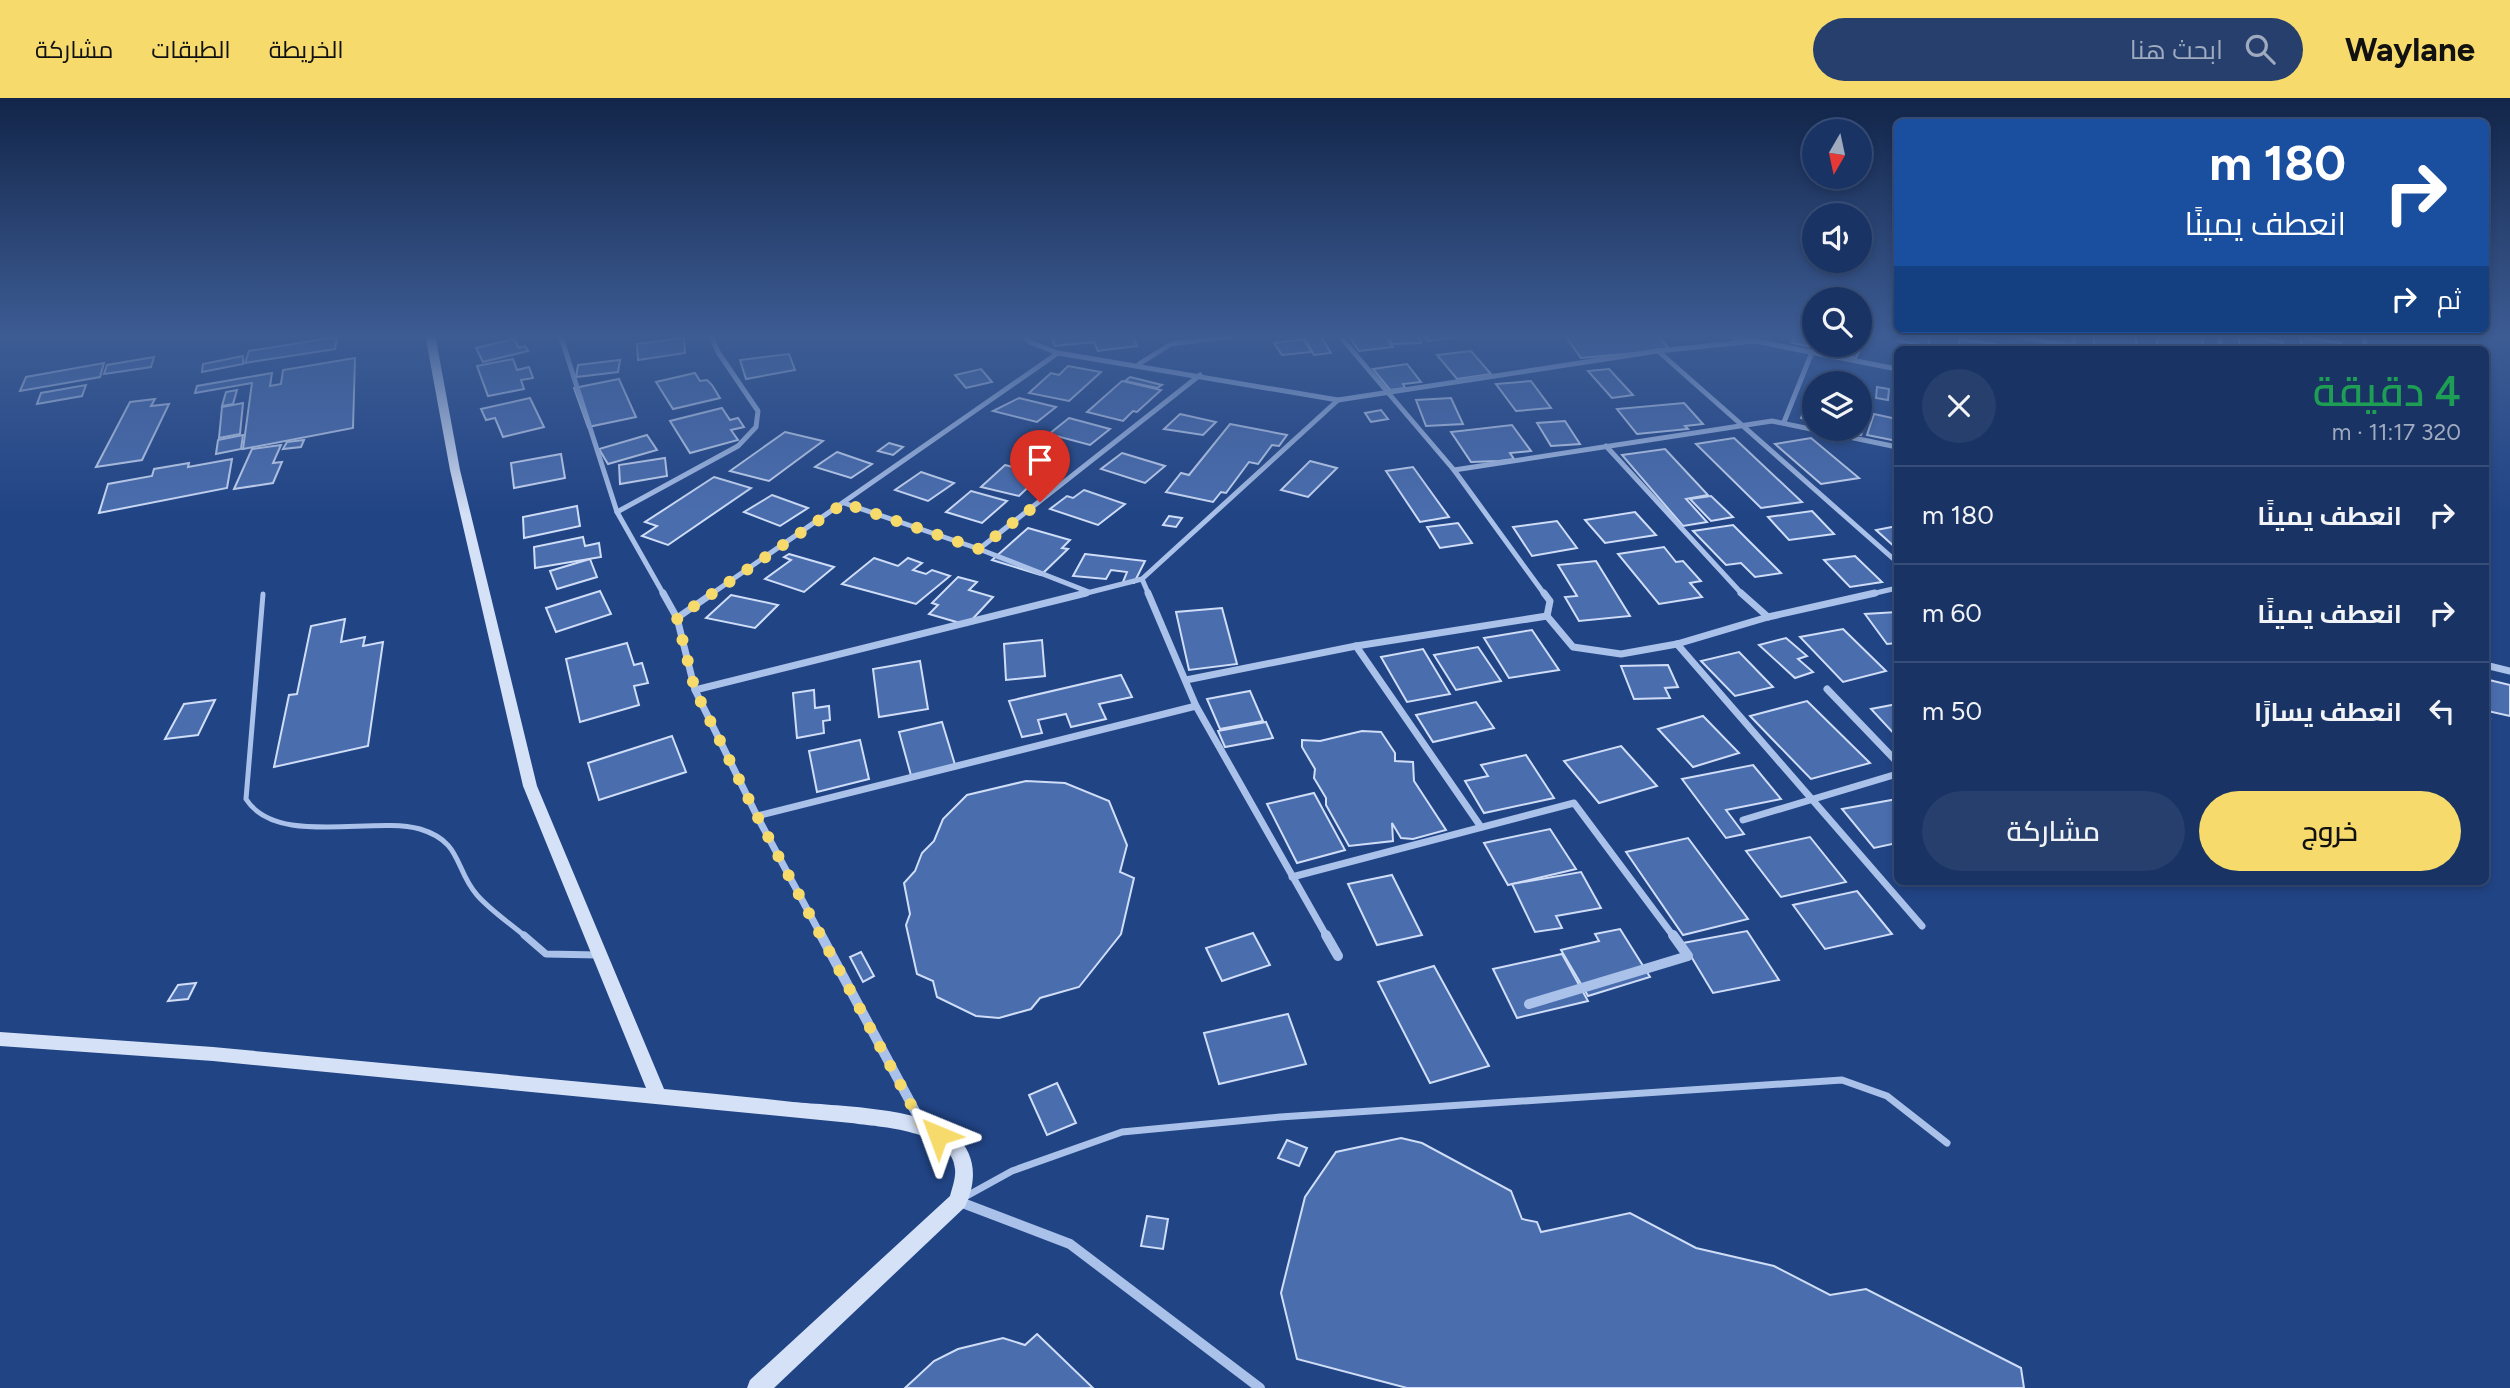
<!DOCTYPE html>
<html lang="ar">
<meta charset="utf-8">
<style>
body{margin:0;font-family:Figtree,Cairo,sans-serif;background:#263f6d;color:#f1f3f6;direction:rtl;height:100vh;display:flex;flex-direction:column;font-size:26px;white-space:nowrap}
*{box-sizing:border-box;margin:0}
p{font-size:23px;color:#9faabf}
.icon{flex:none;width:38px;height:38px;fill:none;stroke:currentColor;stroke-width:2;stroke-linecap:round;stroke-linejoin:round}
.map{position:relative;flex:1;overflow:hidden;direction:ltr}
.drawer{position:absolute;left:1894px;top:248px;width:595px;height:539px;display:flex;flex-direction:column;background:#193364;border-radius:10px;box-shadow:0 4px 10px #0003,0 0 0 2px #374e78;direction:rtl}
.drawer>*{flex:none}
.guide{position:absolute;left:1894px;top:21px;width:595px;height:214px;border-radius:10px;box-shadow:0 4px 10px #0003,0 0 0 2px #374e78;direction:rtl;background:#1a4fa0;color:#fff;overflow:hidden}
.needle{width:46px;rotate:189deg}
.controls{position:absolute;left:1802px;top:21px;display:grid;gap:14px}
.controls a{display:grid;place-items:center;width:70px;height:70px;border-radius:50%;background:#193364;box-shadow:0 4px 10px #0003,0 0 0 2px #374e78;font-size:35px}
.pin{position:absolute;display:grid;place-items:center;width:60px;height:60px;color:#fff;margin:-72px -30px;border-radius:50% 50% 50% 0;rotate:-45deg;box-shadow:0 0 7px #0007}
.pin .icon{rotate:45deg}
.me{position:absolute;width:77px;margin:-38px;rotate:316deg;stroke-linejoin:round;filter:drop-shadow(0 0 5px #0008)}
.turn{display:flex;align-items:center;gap:24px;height:147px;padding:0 28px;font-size:32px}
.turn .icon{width:91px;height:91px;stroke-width:2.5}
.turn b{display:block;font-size:49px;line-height:60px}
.then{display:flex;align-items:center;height:66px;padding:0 28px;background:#0003;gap:14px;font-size:26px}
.round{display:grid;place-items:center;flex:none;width:74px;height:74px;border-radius:37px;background:#263f6d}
.summary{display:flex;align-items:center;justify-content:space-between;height:119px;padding:0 28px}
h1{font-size:42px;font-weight:600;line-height:52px;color:#1e9e55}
.cta{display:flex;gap:14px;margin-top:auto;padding:14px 28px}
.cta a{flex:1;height:80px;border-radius:42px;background:#f6db6c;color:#111;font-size:28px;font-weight:600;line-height:80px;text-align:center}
.cta a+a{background:#263f6d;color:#f1f3f6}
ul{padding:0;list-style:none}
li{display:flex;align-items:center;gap:21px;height:98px;padding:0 28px;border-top:2px solid #374e78}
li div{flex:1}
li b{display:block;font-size:26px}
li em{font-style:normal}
header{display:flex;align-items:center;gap:42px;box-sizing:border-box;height:98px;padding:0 35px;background:#f6db6c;color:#111}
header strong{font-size:33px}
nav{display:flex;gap:38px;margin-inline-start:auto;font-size:24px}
.search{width:490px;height:63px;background:#263f6d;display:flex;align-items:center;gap:18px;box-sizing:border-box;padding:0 24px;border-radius:38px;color:#9faabf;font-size:26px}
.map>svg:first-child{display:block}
</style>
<header>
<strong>Waylane</strong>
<div class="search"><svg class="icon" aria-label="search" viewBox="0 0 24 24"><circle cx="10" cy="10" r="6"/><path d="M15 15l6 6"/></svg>ابحث هنا</div>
<nav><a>الخريطة</a><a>الطبقات</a><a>مشاركة</a></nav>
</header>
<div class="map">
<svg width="2510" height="1290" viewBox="0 0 2510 1290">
<rect width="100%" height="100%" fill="#214485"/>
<g fill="#4a6dae" stroke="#cfddf7" stroke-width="2">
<path d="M1050,236h82l5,12 -39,5 -4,-9 -39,4z"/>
<path d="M1347,236h36l10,13 -34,4z"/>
<path d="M1388,236h30l3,9 -29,1z"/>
<path d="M1422,236h33l3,3 -30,4z"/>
<path d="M1611,236h46l13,16 -89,8 -15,-21z"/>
<path d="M1795,236h20l2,14 -25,-5z"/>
<path d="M1898,236h32l-1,12 -31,-5z"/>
<path d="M2094,236l42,1v15l-42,-5z"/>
<path d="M2158,236h44l1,16 -46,-5z"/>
<path d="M1320,237l11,18 -17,2 -10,-18z"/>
<path d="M2238,237l44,7 2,8h-43z"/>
<path d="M337,239l-2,12 -90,14 4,-12z"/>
<path d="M2299,239l42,6 3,7h-40z"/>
<path d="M684,240l1,15 -47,7 -1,-16z"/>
<path d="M514,241l5,9 6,-2 3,5 -45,11 -7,-14z"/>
<path d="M1303,241l9,13 -30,3 -8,-12z"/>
<path d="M1960,241l60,9 24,2h-87z"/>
<path d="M1860,242l4,1 -8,17 -31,-7 3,-6h32z"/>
<path d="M1471,253l20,23 -34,5 -20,-24z"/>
<path d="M789,256l6,16 -49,9 -6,-19z"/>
<path d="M243,258v8l-41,8 1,-8z"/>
<path d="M154,259l-3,10 -47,7 3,-9z"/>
<path d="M355,260l-2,70 -110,21 9,-66 -57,10 2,-7 75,-13 -2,13 11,-2 2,-14z"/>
<path d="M513,261l4,11 12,-3 4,11 -12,2 3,9 -36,7 -11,-30z"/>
<path d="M620,262l-2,12 -42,5 2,-12z"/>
<path d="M104,265l-4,14 -80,14 6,-14z"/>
<path d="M1407,266l14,18 -18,2 2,4 -15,2 -17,-21z"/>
<path d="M1068,268l33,6 -32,29 -40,-8 22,-20 8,2z"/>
<path d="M981,271l11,13 -26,6 -11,-13z"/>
<path d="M1609,271l24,26 -21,3 -24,-27z"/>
<path d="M695,275l5,8 7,-1 5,5 8,13 -47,11 -17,-27z"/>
<path d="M1130,279l32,8 -5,3 -32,-7z"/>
<path d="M619,281l17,38 -48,10 -14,-39z"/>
<path d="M1122,283l39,9 -24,22 -4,-1 -10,10 -36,-9z"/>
<path d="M1531,283l20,27 -35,3 -20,-27z"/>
<path d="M86,287l-4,11 -45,8 4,-11z"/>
<path d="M1877,289l12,2 -1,11 -12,-2z"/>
<path d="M237,292l-4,14 -11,2 4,-14z"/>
<path d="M530,300l14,29 -41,10 -8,-19 -9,2 -5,-11z"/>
<path d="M1019,300l37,9 -19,15 -44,-11z"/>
<path d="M1451,300l12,26 -37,2 -10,-26z"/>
<path d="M155,301l-4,7 18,-2 -27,56 -46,7 34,-65z"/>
<path d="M243,305l-3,31 -21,4 3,-31z"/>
<path d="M1684,305l19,21 -18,2 3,3 -51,5 -20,-25z"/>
<path d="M1807,305l8,2v16l-14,-3z"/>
<path d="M722,310l8,12 8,-2 6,9 -13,3 7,10 -48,13 -20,-32z"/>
<path d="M1381,312l7,9 -17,3 -6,-9z"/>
<path d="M1860,315l9,2 -8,20 -27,-6h26z"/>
<path d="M1180,316l36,8 -13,13 -39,-6z"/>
<path d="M1874,316l23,5v22l-30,-6z"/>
<path d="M1069,320l41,11 -20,16 -41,-11z"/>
<path d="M1565,323l15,23 -29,2 -14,-23z"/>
<path d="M1230,326l57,11 -8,11 -7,-1 -14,19 -9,-2 -23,31 -5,-1 -8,10 -47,-10 15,-19 8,2z"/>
<path d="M1512,327l19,26 -21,2 4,6 -15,2 -28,1 -20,-30z"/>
<path d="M785,334l38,9 -54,40 -39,-10z"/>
<path d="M243,337l-2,14 -25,5 2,-14z"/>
<path d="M647,337l10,15 -49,14 -9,-15z"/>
<path d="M1734,340l68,64 -41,6 -65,-64z"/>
<path d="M1811,340l48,40 -38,6 -46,-40z"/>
<path d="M304,342l-3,7 -18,2 4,-7z"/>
<path d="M889,345l14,4 -10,8 -15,-4z"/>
<path d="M281,347l-8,18 9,-1 -9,21 -39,6 18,-40z"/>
<path d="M1665,351l43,46 -22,4 21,23 -24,4 -61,-71z"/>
<path d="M837,354l35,12 -21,14 -36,-11z"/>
<path d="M1122,355l43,13 -20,17 -44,-14z"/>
<path d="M561,356l4,24 -51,10 -3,-25z"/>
<path d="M665,360l2,18 -47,8 -1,-19z"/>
<path d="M232,361l-5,29 -128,25 9,-29 44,-8 2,-7 35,-6 -1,4z"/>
<path d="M1310,363l27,7 -29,29 -27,-7z"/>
<path d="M1005,367l37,9 -23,22 -38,-9z"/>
<path d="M1413,369l36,50 -29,5 -34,-51z"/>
<path d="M921,374l33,11 -26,18 -33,-11z"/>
<path d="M714,379l37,11 -83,57 -26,-9 15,-10 -12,-4z"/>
<path d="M1084,392l41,14 -27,21 -48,-16 17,-13 6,2z"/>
<path d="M971,393l36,10 -25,22 -36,-11z"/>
<path d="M772,397l36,13 -28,18 -36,-14z"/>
<path d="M1711,398l22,21 -22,4 -21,-22z"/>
<path d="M577,408l3,20 -56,12 -1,-21z"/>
<path d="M1812,413l22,23 -45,6 -21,-23z"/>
<path d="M1635,414l21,23 -51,8 -20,-23z"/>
<path d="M1169,418l13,2 -6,9 -13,-2z"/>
<path d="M1557,423l20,27 -45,8 -19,-29z"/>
<path d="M1458,425l14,20 -32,5 -13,-21z"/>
<path d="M1733,427l48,48 -26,4 -14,-14 -15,2 -33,-34z"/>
<path d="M1897,428v23l-21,-19z"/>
<path d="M1028,430l42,12 -8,8 6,1 -27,26 -49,-15z"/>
<path d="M583,439l2,9 14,-3 2,14 -66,11 -1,-21z"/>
<path d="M1664,449l12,15 7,-1 18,20 -11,2 12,14 -43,7 -41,-50z"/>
<path d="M789,456l45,13 -30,25 -39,-13 26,-19 -7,-3z"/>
<path d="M1085,456l60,7 -11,22 -11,-1 4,-10 -16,-2 -5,9 -33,-3z"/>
<path d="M1855,458l27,26 -32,5 -26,-27z"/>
<path d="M874,460l24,8 10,-8 14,5 -9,7 13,4 6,-4 18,6 -34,28 -74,-20z"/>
<path d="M590,461l7,18 -40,12 -7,-18z"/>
<path d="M1596,463l34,55 -51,5 -14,-24 12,-1 -19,-31z"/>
<path d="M958,479l19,5 -8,8 24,7 -26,28 -38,-11 9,-9 -6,-2z"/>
<path d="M600,493l11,23 -55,18 -10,-24z"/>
<path d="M731,497l47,10 -23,23 -49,-10z"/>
<path d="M1222,510l15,56 -48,6 -13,-58z"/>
<path d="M1897,514v31l-10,1 -22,-30z"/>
<path d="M345,521l-4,23 24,-5 -2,9 20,-4 -15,104 -94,21 15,-72 8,-1 14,-68z"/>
<path d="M1843,531l43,42 -43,11 -43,-45z"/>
<path d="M1532,532l27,40 -50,8 -25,-40z"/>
<path d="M1786,540l21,18 -9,3 15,13 -18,6 -36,-33z"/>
<path d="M1042,542l3,36 -39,4 -2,-36z"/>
<path d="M627,545l7,22 8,-2 6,20 -14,3 5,19 -59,17 -14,-63z"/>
<path d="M1478,549l23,34 -45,9 -22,-35z"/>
<path d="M1423,551l27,45 -43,8 -26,-45z"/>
<path d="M1739,554l34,35 -38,9 -34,-35z"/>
<path d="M920,563l8,48 -49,8 -6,-48z"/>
<path d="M1668,567l10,22 -13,1 5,10 -36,1 -13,-33z"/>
<path d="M1121,577l11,22 -33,7 7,15 -35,8 -5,-13 -28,6 4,13 -20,4 -13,-36z"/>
<path d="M2485,581l25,6v31l-22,-5 2,7 -5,-1z"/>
<path d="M814,592l1,18 14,-2 1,14 -7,1 1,12 -27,5 -4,-45z"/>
<path d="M1250,593l13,30 -43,8 -13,-30z"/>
<path d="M215,602l-17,35 -33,4 19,-35z"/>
<path d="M1807,603l63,62 -59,16 -61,-63z"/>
<path d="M1476,604l18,26 -61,14 -17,-27z"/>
<path d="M1897,606v33l-26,-28z"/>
<path d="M1703,618l36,37 -46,14 -35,-38z"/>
<path d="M942,624l14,46 -44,11 -13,-47z"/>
<path d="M1266,624l7,16 -48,9 -7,-16z"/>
<path d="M1362,633l19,1 14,21v8l18,1 1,19 32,49 -33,9 -12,-1 -9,-15 1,18 -44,5 -23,-41v-7l-12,-20 1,-9 -13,-22v-7l18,1z"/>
<path d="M672,638l14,36 -87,28 -11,-37z"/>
<path d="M860,642l9,39 -52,13 -8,-41z"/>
<path d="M1621,648l36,40 -58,17 -35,-42z"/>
<path d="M1526,657l28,43 -70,15 -19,-32 23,-5 -7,-11z"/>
<path d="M1753,667l28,34 -55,11 18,24 -18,4 -44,-59z"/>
<path d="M1026,683l39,2 44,18 18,44 -7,27 14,6 -13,56 -42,53 -39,11 -9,11 -32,9 -23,-2 -39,-19 -4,-16 -16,-7 -11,-49 4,-11 -6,-31 11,-12 7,-18 12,-12 9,-22 24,-24z"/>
<path d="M1314,695l31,57 -48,13 -30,-59z"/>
<path d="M1897,701v44l-23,5 -32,-39z"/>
<path d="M1550,731l26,40 -68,16 -24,-42z"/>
<path d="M1810,739l36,45 -65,15 -35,-46z"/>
<path d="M1688,740l60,81 -65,16 -57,-83z"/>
<path d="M1581,774l20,36 -45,8 6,12 -27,4 -23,-48z"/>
<path d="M1392,777l30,60 -45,10 -29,-61z"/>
<path d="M1857,793l35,43 -67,15 -32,-44z"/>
<path d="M1620,831l30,48 -62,19 -27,-46 38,-9 -4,-7z"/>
<path d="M1747,833l32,49 -66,13 -30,-50z"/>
<path d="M1253,835l17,32 -48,16 -16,-33z"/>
<path d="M861,854l13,24 -11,6 -13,-25z"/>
<path d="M1562,856l26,47 -71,17 -24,-49z"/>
<path d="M1434,868l55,100 -59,17 -52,-101z"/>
<path d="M196,885l-8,16 -20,2 10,-16z"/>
<path d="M1288,916l18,50 -87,20 -15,-51z"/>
<path d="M1057,985l19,40 -29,12 -18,-40z"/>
<path d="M1401,1040l21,5 89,48 11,28 15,3 4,10 89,-19 66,35 78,18 56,29 36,-6 155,79 3,20h-617l-110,-29 -16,-66 24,-96 31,-45z"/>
<path d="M1287,1042l20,8 -8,18 -21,-8z"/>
<path d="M1147,1118l21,3 -5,30 -22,-3z"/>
<path d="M1037,1236l56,54h-188l29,-27 24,-12 45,-11 22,7z"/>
</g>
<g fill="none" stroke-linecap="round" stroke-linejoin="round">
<path stroke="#aac1e9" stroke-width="5" d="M263,496l-17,205c30,48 127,17 174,30 43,13 34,40 57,66 14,16 34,29 49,42"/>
<g stroke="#aac1e9" stroke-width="7">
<path d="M524,837l22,19 52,1"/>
<path d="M963,1100l49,-27 110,-39 158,-15 562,-37 45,16 60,47"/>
</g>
<g stroke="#aac1e9" stroke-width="5">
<path d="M560,236l57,178 47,83"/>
<path d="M1021,236l11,9 26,10 280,47 320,-49 96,-10"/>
<path d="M1338,236l116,136 91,125"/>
<path d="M1719,236l178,35"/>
<path d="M2007,236l84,16"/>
<path d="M2220,236v16"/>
<path d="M2363,236l3,16"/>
<path d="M2072,251l3,-15"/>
<path d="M1658,253l239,211"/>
<path d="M1139,266l32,-20 77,-10"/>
<path d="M1784,324l28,-70"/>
<path d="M1606,348l137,149"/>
<path d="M1454,372l318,-49 125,26"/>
<path d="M844,405l135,46 110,43"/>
<path d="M617,414l121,-66 18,-19 2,-16 -40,-59 -8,-18"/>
<path d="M979,451l221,-174"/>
<path d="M1142,481l7,16"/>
<path d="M710,497l348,-242"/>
<path d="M1079,497l63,-16 196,-179"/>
<path d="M1867,497l30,-7"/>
</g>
<g stroke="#aac1e9" stroke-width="7">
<path d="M663,495l14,25 18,72 62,126 439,-110"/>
<path d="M1148,495l48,113 131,231"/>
<path d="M1544,495l6,8 -3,15 26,31 48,7 56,-10 91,-27 107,-24"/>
<path d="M1741,495l27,24"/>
<path d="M677,520l36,-25"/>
<path d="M1677,546l245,282"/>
<path d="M1356,548l125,181"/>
<path d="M2485,567l25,6"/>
<path d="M1186,582l170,-34 191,-30"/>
<path d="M1827,591l70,73"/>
<path d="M695,592l391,-97"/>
<path d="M757,718l65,121"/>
<path d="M1743,722l154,-46"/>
<path d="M1292,779l282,-74 100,134"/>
</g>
<g stroke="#aac1e9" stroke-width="10">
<path d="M821,837l101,189"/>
<path d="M1326,837l12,21"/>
<path d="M1529,906l159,-48 -15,-21"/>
<path d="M960,1104l110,42 190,144"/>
</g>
<path fill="#d5e1f7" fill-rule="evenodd" d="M425,236h10l25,136 77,316 127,303c43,4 86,8 129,13 42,4 129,5 161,32 23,20 23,47 11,73l-191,181h-27l3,-8 200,-184c2,-8 6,-18 5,-27 -2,-39 -76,-42 -104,-46l-638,-62 -213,-15v-14l213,15 433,41 -123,-302 -73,-316z"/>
</g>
<linearGradient id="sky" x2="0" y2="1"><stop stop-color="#122549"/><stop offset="0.57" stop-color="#3d5c94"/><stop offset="1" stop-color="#3d5c94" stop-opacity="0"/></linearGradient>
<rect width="2510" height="417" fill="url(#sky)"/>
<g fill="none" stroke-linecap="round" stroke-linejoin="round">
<path stroke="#f6db6c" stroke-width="12" stroke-dasharray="0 21.6" d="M938,1037l-15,-8 -166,-311 -62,-126 -18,-72 167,-115 135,46 61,-47"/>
</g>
</svg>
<div class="controls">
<a><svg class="needle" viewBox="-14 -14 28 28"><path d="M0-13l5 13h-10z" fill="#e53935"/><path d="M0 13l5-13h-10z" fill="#9faabf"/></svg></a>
<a><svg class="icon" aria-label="sound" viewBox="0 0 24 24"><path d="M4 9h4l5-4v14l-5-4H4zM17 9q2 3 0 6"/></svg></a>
<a><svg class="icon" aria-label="search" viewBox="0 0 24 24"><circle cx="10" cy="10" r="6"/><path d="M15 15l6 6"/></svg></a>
<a><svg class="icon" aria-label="layers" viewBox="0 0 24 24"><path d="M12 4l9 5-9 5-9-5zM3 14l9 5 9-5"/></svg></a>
</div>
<div class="pin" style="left:1040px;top:404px;background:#d93025"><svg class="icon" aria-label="arrive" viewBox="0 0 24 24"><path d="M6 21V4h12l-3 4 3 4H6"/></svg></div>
<svg class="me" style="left:938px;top:1037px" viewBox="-20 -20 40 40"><path d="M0-17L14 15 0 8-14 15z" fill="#f6db6c" stroke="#fff" stroke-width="4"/></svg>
<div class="guide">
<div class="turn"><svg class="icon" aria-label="right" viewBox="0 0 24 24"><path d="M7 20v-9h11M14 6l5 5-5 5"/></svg><div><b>180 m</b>انعطف يمينًا</div></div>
<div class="then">ثم<svg class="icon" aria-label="right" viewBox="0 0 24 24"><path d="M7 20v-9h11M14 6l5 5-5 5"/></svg></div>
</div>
<section class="drawer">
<div class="summary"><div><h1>4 دقيقة</h1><p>320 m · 11:17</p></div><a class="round"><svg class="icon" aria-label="close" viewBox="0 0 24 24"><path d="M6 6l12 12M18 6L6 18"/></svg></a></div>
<ul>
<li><svg class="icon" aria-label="right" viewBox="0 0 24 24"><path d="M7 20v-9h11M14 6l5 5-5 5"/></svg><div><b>انعطف يمينًا</b></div><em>180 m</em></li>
<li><svg class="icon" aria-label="right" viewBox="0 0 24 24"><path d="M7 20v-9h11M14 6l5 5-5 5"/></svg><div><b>انعطف يمينًا</b></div><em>60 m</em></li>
<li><svg class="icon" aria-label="left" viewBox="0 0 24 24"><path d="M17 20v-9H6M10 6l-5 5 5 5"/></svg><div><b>انعطف يسارًا</b></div><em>50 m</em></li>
</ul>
<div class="cta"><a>خروج</a><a>مشاركة</a></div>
</section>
</div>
